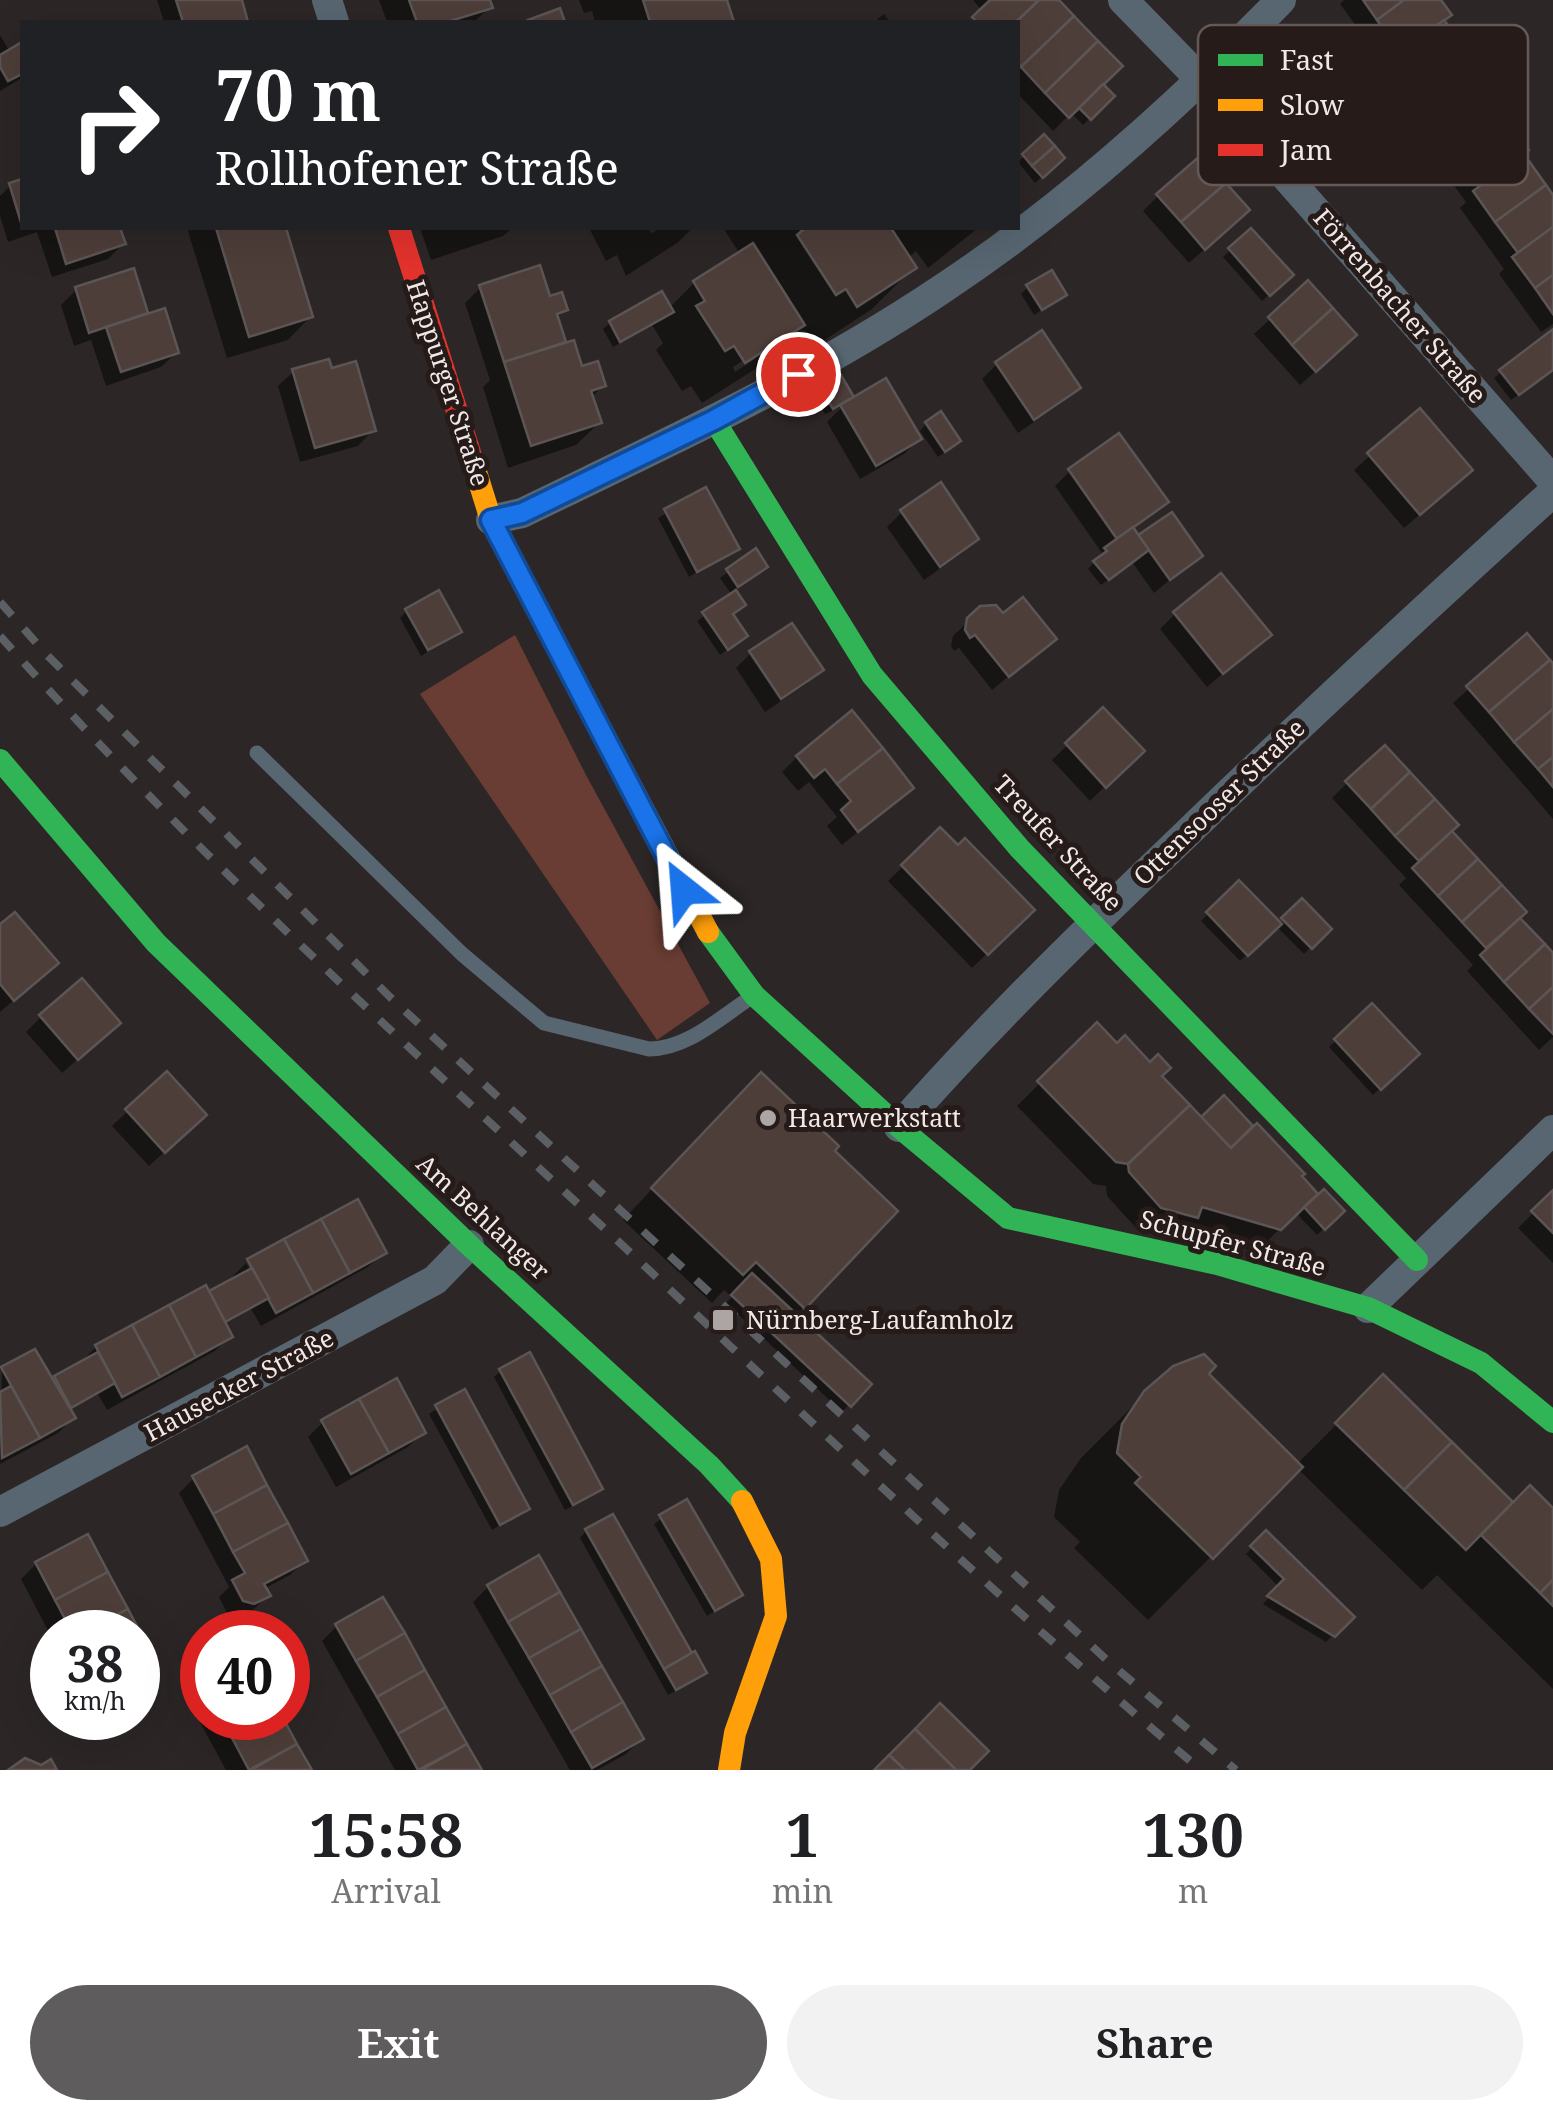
<!DOCTYPE html>
<meta charset="utf-8">
<style>
body{margin:0;font-family:"Noto Serif",serif;background:#f2f2f2;color:#202124;height:100vh;display:flex;flex-direction:column;font-size:38px;white-space:nowrap}
*{box-sizing:border-box;margin:0}
p{font-size:32px;color:#757577}
.icon{flex:none;width:55px;height:55px;fill:none;stroke:currentColor;stroke-width:2;stroke-linecap:round;stroke-linejoin:round}
.map{position:relative;height:1770px;overflow:hidden}
.drawer{display:flex;flex-direction:column;background:#fff;flex:1}
.drawer>*{flex:none}
.banner{position:absolute;left:20px;top:20px;width:1000px;height:210px;border-radius:0px;box-shadow:0 10px 40px #0002;background:#202124;color:#fff;overflow:hidden}
.speed{position:absolute;left:30px;top:1610px;display:flex;gap:20px;font-size:50px;font-weight:700;text-align:center}
.speed>*{display:grid;place-content:center;width:130px;height:130px;border-radius:50%;background:#fff;box-shadow:0 10px 40px #0002;line-height:1}
.speed small{font-size:25px;font-weight:400}
.speed .limit{border:15px solid #d22;background:#fff;color:#111}
.pin{position:absolute;display:grid;place-items:center;width:85px;height:85px;color:#fff;margin:-42px;border:5px solid #fff;border-radius:50%;box-shadow:0 2px 10px #0007}
.me{position:absolute;width:110px;margin:-55px;rotate:332deg;stroke-linejoin:round;filter:drop-shadow(0 0 8px #0008)}
.turn{display:flex;align-items:center;gap:35px;height:210px;padding:0 30px;font-size:45px}
.turn .icon{width:130px;height:130px;stroke-width:2.5}
.turn b{display:block;font-size:70px;line-height:85px}
.eta{display:flex;justify-content:space-evenly;align-items:center;height:170px;text-align:center}
.eta b{font-size:60px;font-weight:700;line-height:70px}
.cta{display:flex;gap:20px;margin-top:auto;padding:20px 30px}
.cta a{flex:1;height:115px;border-radius:60px;background:#5f5c5d;color:#fff;font-size:40px;font-weight:700;line-height:115px;text-align:center}
.cta a+a{background:#f2f2f2;color:#202124}
.map>svg:first-child{display:block}
</style>
<div class="map">
<svg width="1553" height="1770" viewBox="0 0 1553 1770">
<rect width="100%" height="100%" fill="#2c2726"/>
<path fill="#6a3d34" d="M515,635l71,140 124,228 -53,37 -237,-346z"/>
<g fill="#0007" fill-rule="evenodd">
<path d="M157,0h82l6,22h-81z"/>
<path d="M379,0h108l3,7 -16,15h-87z"/>
<path d="M579,0h145l8,22h-137l-3,-11 -8,2z"/>
<path d="M973,0h82l45,85 12,11 -29,29 -12,-12 -18,18 -35,-37v-72h-48l12,-11z"/>
<path d="M1344,0h94l4,21 79,134 32,43v126l-12,8 -42,-58 5,-5 -44,-61 6,-6 -46,-63 5,-5 -44,-61 6,-5 -47,-64z"/>
<path d="M884,14l6,8h-16z"/>
<path d="M0,35l10,17 12,-7v33l-22,13z"/>
<path d="M1044,138l18,20 -27,25 -17,-21z"/>
<path d="M22,181v47h96l5,16 -15,15 -56,18 -15,-45 -29,10 -8,-26v-20l10,-10z"/>
<path d="M1158,196l74,29 -43,38 -46,-52z"/>
<path d="M187,228h96l27,89 -22,23 -61,18z"/>
<path d="M420,228h92l-9,8 -72,24z"/>
<path d="M589,228h60l2,5 5,-2 -2,-3h39l-16,15 -51,33 -9,-21 -11,6z"/>
<path d="M723,228h255l-50,40 -12,-17 -8,7 6,9 -42,42 -58,38 -11,-17 -11,4 -32,32 -58,37 -11,-17 -9,5 -26,-41 7,-7 -11,-18 -39,22 -10,-18 7,-6 59,-15 25,-25 46,-29zM756,352v6l-21,14 -2,-5z"/>
<path d="M1251,231l40,44 -29,26 -39,-44z"/>
<path d="M132,272l15,44 30,36 -16,15 -55,19 -15,-46 -17,6 -13,-41 15,-15z"/>
<path d="M1308,284l31,66 -39,35 -46,-51z"/>
<path d="M1028,287l36,8 -30,20 -13,-21z"/>
<path d="M480,288l69,11 16,11 -9,9 8,22 -7,7 46,37 -12,13 8,25 -23,22 -68,23 -25,-81 7,-7 -25,-77z"/>
<path d="M1553,332v37l-42,31 -17,-22z"/>
<path d="M1042,333l36,54 -15,15 -45,31 -36,-54 15,-15z"/>
<path d="M294,371l79,59 -15,16 -58,16 -22,-76z"/>
<path d="M822,390l31,11 66,38 -15,15 -44,25 -33,-57 16,-16 -18,8 -10,-18z"/>
<path d="M1419,411l35,74 -50,43 -50,-58z"/>
<path d="M926,424l25,24 -13,9 -18,-26z"/>
<path d="M1070,471l95,31 -33,28 6,9 61,17 -45,37 -22,-31 -31,23 -13,-16 14,-16 -47,-67z"/>
<path d="M705,490l31,59 -47,28 -31,-59z"/>
<path d="M902,512l74,27 -15,15 -37,26 -37,-53z"/>
<path d="M755,552l3,21 -25,17 10,15 -12,10 14,21 -25,19 -23,-34 35,-26 -12,-17z"/>
<path d="M981,609l73,30 -62,51 -33,-42 -5,3 -3,-5 2,-10z"/>
<path d="M407,611l52,21 -38,24 -21,-38z"/>
<path d="M1175,614l93,21 -61,52 -47,-58z"/>
<path d="M1526,637l27,31v151l-100,-116z"/>
<path d="M751,653l70,17 -15,14 -41,28 -29,-44z"/>
<path d="M1103,711l38,40 -51,50 -38,-41z"/>
<path d="M797,757l114,31 -69,57 -15,-19 10,-9 -28,-35 -11,9 -16,-19z"/>
<path d="M1347,783l102,48 68,87 36,39v80l-14,13 -72,-79 6,-6 -74,-80 7,-7 -74,-80z"/>
<path d="M940,830l91,80 -59,58 -84,-87z"/>
<path d="M1239,883l40,41 23,-22 27,27 -25,25 -28,-28 -36,35 -39,-40z"/>
<path d="M0,928l40,50 -40,34z"/>
<path d="M1372,1007l44,47 -43,41 -44,-48z"/>
<path d="M41,1017l61,21 -40,35 -36,-41z"/>
<path d="M1097,1026l20,20 42,30 42,44 40,16 58,41 19,21 24,13 -25,24 -21,-22 -40,39 -73,-22 -10,10 -35,-10 -31,-34 -1,-10 -13,-2 -76,-78z"/>
<path d="M167,1074l21,56 -39,36 -37,-40z"/>
<path d="M731,1105l100,46 63,60 -99,105 74,68 -27,28 -116,-109 6,-6 -8,-7 -12,13 -89,-83z"/>
<path d="M1553,1193v70l-35,-35z"/>
<path d="M384,1252l-16,15 -107,59 -10,-17 -27,15 6,12 -15,15 -108,59 -9,-16 -30,16 5,8 -15,15 -58,31 2,-95 50,12 29,-19 15,-15 109,-59 3,6 27,-14 -2,-4 13,-13 4,7z"/>
<path d="M501,1371l99,117 -7,7 -28,15 -71,-133z"/>
<path d="M1205,1375l92,89 86,-86 130,128 40,5v178l-116,-114 -15,15 -124,-121 -150,151 -74,-72 6,-6 -26,-25 5,-27 22,-32 65,-65z"/>
<path d="M464,1392l62,117 -34,21 -63,-116z"/>
<path d="M323,1422l100,10 -15,15 -72,40 -28,-50z"/>
<path d="M194,1478l111,82 -15,15 -26,14 4,6 -15,15 -15,8 -10,-3 -9,-18 10,-10 -50,-94z"/>
<path d="M686,1502l54,93 -33,21 -53,-92z"/>
<path d="M586,1531l118,141 -7,7 -29,16 -88,-157z"/>
<path d="M1266,1533l85,84 -25,25 -63,-38 16,-17 -33,-33z"/>
<path d="M87,1537l58,110 -7,7v-22h-86v6l-31,-59 15,-15z"/>
<path d="M488,1587l153,152 -15,15 -29,16h-27l-97,-168z"/>
<path d="M382,1600l97,170h-84l-73,-129 15,-15z"/>
<path d="M202,1708v10h78l29,52h-83l-30,-55z"/>
</g>
<g fill="#4e3e3a" stroke="#5b5655" stroke-width="2.5">
<path d="M176,0h66l6,22h-65z"/>
<path d="M409,0h81l3,8 -46,14h-30z"/>
<path d="M643,0h84l7,22h-84z"/>
<path d="M990,0h49l-23,22h-39l-5,-5z"/>
<path d="M1039,0h20l15,16 -53,51 -3,-3 -2,-42z"/>
<path d="M1363,0h41l-27,20z"/>
<path d="M1404,0h37l11,15 -52,37 -23,-32z"/>
<path d="M560,8l5,14h-36l-1,-2z"/>
<path d="M1074,16l24,25 -53,52 -24,-26z"/>
<path d="M1444,20l23,31 -50,37 -23,-31z"/>
<path d="M1098,41l25,25 -54,52 -24,-25z"/>
<path d="M22,42v32l-14,7 -8,-14v-12z"/>
<path d="M1103,84l12,12 -24,24 -12,-12z"/>
<path d="M1506,118l23,32 -49,36 -23,-32z"/>
<path d="M1044,134l11,12 -23,20 -10,-12z"/>
<path d="M1055,146l10,12 -22,20 -11,-12z"/>
<path d="M1524,154l22,31 -51,37 -22,-31z"/>
<path d="M1201,155l25,28 -45,39 -25,-28z"/>
<path d="M22,179v47l-13,-43z"/>
<path d="M1226,183l24,27 -45,40 -24,-28z"/>
<path d="M1546,185l7,10v32l-35,26 -23,-31z"/>
<path d="M1553,227v48l-18,13 -23,-31z"/>
<path d="M55,228h65l6,16 -60,20z"/>
<path d="M216,228h70l27,89 -64,20z"/>
<path d="M805,228h86l26,40 -60,39 -11,-18 -10,6 -39,-60z"/>
<path d="M1251,228l43,47 -24,21 -42,-48z"/>
<path d="M753,243l52,82 -60,38 -11,-17 -9,5 -29,-45 9,-5 -12,-20z"/>
<path d="M540,265l10,31 12,-4 6,18 -11,4 9,28 -62,20 -25,-77z"/>
<path d="M134,268l14,45 -59,20 -14,-46z"/>
<path d="M1052,270l15,25 -25,15 -16,-25z"/>
<path d="M1553,275v39l-18,-26z"/>
<path d="M1308,280l25,28 -41,37 -24,-28z"/>
<path d="M662,291l12,21 -54,30 -11,-21z"/>
<path d="M165,308l14,45 -58,19 -15,-45z"/>
<path d="M1333,308l24,27 -41,37 -24,-27z"/>
<path d="M1553,329v41l-34,25 -20,-25z"/>
<path d="M1042,330l39,58 -47,32 -39,-58z"/>
<path d="M574,340l8,26 16,-5 8,25 -15,5 11,32 -71,23 -27,-84z"/>
<path d="M329,359l3,9 24,-7 20,70 -61,17 -23,-79z"/>
<path d="M841,375l13,22 -21,12 -13,-21z"/>
<path d="M886,378l36,61 -46,27 -36,-61z"/>
<path d="M1420,408l53,62 -53,45 -53,-62z"/>
<path d="M941,411l20,30 -16,11 -20,-30z"/>
<path d="M1119,433l50,69 -52,37 -49,-70z"/>
<path d="M941,482l38,57 -39,28 -40,-57z"/>
<path d="M706,487l34,62 -43,23 -33,-63z"/>
<path d="M1172,512l31,44 -33,24 -32,-45z"/>
<path d="M1133,527l16,23 -40,30 -16,-19 14,-10 -3,-3z"/>
<path d="M756,548l12,19 -30,20 -12,-18z"/>
<path d="M1221,573l51,62 -49,39 -50,-62z"/>
<path d="M439,590l23,42 -34,18 -23,-41z"/>
<path d="M736,590l10,15 -13,9 15,22 -20,14 -26,-38z"/>
<path d="M1023,597l34,42 -48,38 -34,-42 -5,3 -5,-8 2,-12 13,-12 16,-1 7,8z"/>
<path d="M792,623l32,47 -43,29 -32,-48z"/>
<path d="M1527,633l23,27 -61,52 -23,-26z"/>
<path d="M1550,660l3,3v46l-39,33 -25,-30z"/>
<path d="M1103,707l42,44 -39,37 -41,-45z"/>
<path d="M1553,709v48l-15,12 -24,-27z"/>
<path d="M852,710l31,38 -46,36 -12,-15 -11,9 -18,-22z"/>
<path d="M1385,745l25,27 -39,37 -26,-28z"/>
<path d="M883,748l31,40 -56,44 -17,-22 10,-9 -14,-17z"/>
<path d="M1553,757v30l-15,-18z"/>
<path d="M1410,772l25,27 -40,37 -24,-27z"/>
<path d="M1435,799l24,26 -40,36 -24,-25z"/>
<path d="M940,827l18,18 7,-7 70,72 -47,45 -87,-90z"/>
<path d="M1452,831l26,28 -40,37 -26,-28z"/>
<path d="M1478,859l24,26 -40,37 -24,-26z"/>
<path d="M1239,880l43,44 -34,32 -42,-44z"/>
<path d="M1502,885l25,27 -41,36 -24,-26z"/>
<path d="M1302,898l30,31 -20,20 -31,-31z"/>
<path d="M15,912l44,51 -45,38 -14,-17v-60z"/>
<path d="M1520,918l25,26 -41,38 -24,-27z"/>
<path d="M1545,944l8,9v34l-24,22 -25,-27z"/>
<path d="M82,978l39,45 -43,37 -39,-45z"/>
<path d="M1553,987v47l-24,-25z"/>
<path d="M1372,1003l48,51 -39,36 -47,-51z"/>
<path d="M1097,1022l20,21 8,-8 25,27 8,-8 13,14 -9,8 28,29 -62,59 -12,-2 -79,-81z"/>
<path d="M167,1071l40,44 -42,38 -40,-44z"/>
<path d="M761,1072l78,74 -4,5 63,60 -93,98 -49,-47 -13,13 -92,-87z"/>
<path d="M1224,1095l29,31 -22,22 -30,-31z"/>
<path d="M1190,1105l41,43 26,-25 48,51 -3,2 16,18 -37,36 -79,-23 -4,11 -37,-10 -32,-36 -1,-8z"/>
<path d="M1324,1189l21,22 -20,19 -21,-23z"/>
<path d="M1553,1190v43l-22,-22z"/>
<path d="M358,1199l29,54 -37,20 -29,-54z"/>
<path d="M321,1219l29,54 -37,20 -29,-54z"/>
<path d="M284,1239l29,54 -37,20 -29,-54z"/>
<path d="M252,1268l17,30 -44,24 -16,-31z"/>
<path d="M752,1273l120,111 -21,23 -120,-112z"/>
<path d="M206,1285l27,52 -37,20 -27,-52z"/>
<path d="M169,1305l27,52 -36,20 -28,-52z"/>
<path d="M132,1325l28,52 -38,20 -27,-52z"/>
<path d="M35,1349l41,69 -36,20 -39,-71z"/>
<path d="M98,1352l17,31 -44,25 -17,-32z"/>
<path d="M530,1352l73,137 -30,16 -74,-136z"/>
<path d="M1204,1354l12,12 -7,8 94,93 -90,92 -78,-76 6,-6 -24,-24 5,-29 22,-33 29,-25z"/>
<path d="M1383,1374l69,68 -48,48 -69,-67z"/>
<path d="M397,1378l29,55 -37,20 -30,-54z"/>
<path d="M11,1386l29,52 -38,20 -2,-66z"/>
<path d="M465,1389l65,120 -30,16 -65,-120z"/>
<path d="M359,1399l30,54 -38,21 -30,-54z"/>
<path d="M1452,1442l61,60 -47,48 -62,-60z"/>
<path d="M247,1446l20,39 -54,29 -21,-38z"/>
<path d="M267,1485l21,38 -55,29 -20,-38z"/>
<path d="M1530,1485l23,23v72l-13,13 -59,-58z"/>
<path d="M687,1499l56,96 -28,16 -56,-96z"/>
<path d="M613,1514l79,139 -28,16 -79,-140z"/>
<path d="M288,1523l20,38 -44,23 7,12 -17,8 -11,-3 -11,-21 13,-7 -12,-21z"/>
<path d="M1266,1530l89,87 -20,20 -68,-41 17,-17 -34,-33z"/>
<path d="M88,1534l20,38 -53,28 -20,-38z"/>
<path d="M539,1555l21,37 -52,30 -21,-37z"/>
<path d="M108,1572l20,37 -44,23h-12l-17,-32z"/>
<path d="M1553,1580v26l-13,-13z"/>
<path d="M560,1592l21,37 -52,29 -21,-36z"/>
<path d="M383,1597l22,36 -49,28 -21,-37z"/>
<path d="M128,1609l20,38 -10,6v-21h-54z"/>
<path d="M581,1629l21,37 -52,29 -21,-37z"/>
<path d="M405,1633l20,37 -48,27 -21,-36z"/>
<path d="M695,1651l12,22 -31,17 -12,-21z"/>
<path d="M602,1666l21,36 -52,30 -21,-37z"/>
<path d="M425,1670l21,37 -48,27 -21,-37z"/>
<path d="M623,1702l21,37 -52,29 -21,-36z"/>
<path d="M940,1703l49,48 -19,19h-14l-41,-41z"/>
<path d="M446,1707l21,37 -49,26 -20,-36z"/>
<path d="M220,1718h40l-30,16z"/>
<path d="M260,1718h23l14,26 -48,26 -19,-36z"/>
<path d="M915,1729l41,41h-51l-16,-15z"/>
<path d="M297,1744l15,26h-61z"/>
<path d="M467,1744l15,26h-61z"/>
<path d="M889,1755l16,15h-31z"/>
<path d="M25,1758l16,7 10,-6 6,11h-49z"/>
</g>
<g fill="none" stroke-linecap="round" stroke-linejoin="round">
<path stroke="#576671" stroke-width="15" d="M257,753l205,201 82,69 105,26c39,0 73,-33 104,-53"/>
<g stroke="#576671" stroke-width="30">
<path d="M327,0l7,22"/>
<path d="M1123,0l79,81 351,400"/>
<path d="M491,520l31,-7c142,-69 288,-135 420,-224 124,-82 236,-183 339,-289"/>
<path d="M899,1127c87,-99 181,-191 276,-282 124,-120 250,-237 378,-353"/>
<path d="M1368,1308l185,-178"/>
<path d="M0,1512l435,-232 34,-35"/>
</g>
<g stroke="#30b455" stroke-width="22">
<path d="M714,420l158,255 148,174 397,411"/>
<path d="M0,760l156,183 313,302 240,220 33,36"/>
<path d="M708,932l46,63 145,132 109,91 209,46 151,44 113,55 72,59"/>
</g>
<g stroke="#ff9f0a" stroke-width="22">
<path d="M472,459l19,61 217,412"/>
<path d="M729,1770l6,-37 41,-117 -5,-57 -29,-58"/>
</g>
<path stroke="#e5322d" stroke-width="22" d="M399,228l73,231"/>
<g stroke="#5c6064" stroke-width="8" stroke-dasharray="18 18" stroke-linecap="butt">
<path d="M0,602l47,53 344,343 718,664 127,108"/>
<path d="M0,636c187,211 398,401 605,593 196,183 390,368 596,541"/>
</g>
</g>
<g fill="none" stroke-linecap="round" stroke-linejoin="round">
<defs>
<path id="route" d="M684,890l-193,-370 31,-7 192,-93 84,-46"/>
</defs>
<use href="#route" stroke="#114b97" stroke-width="25"/>
<use href="#route" stroke="#1a73e8" stroke-width="18"/>
</g>
<g fill="#aca5a3" stroke="#261b19" stroke-width="4">
<circle cx="768" cy="1118" r="10"/>
<rect x="711" y="1308" width="24" height="24" rx="5"/>
</g>
<g text-anchor="middle" stroke-width="10" stroke-linejoin="round" paint-order="stroke">
<g font-size="25" fill="#f1e9e7" stroke="#261b19">
<text transform="translate(1400 306) rotate(49)" y="9">Förrenbacher Straße</text>
<text transform="translate(448 383) rotate(72)" y="9">Happurger Straße</text>
<text transform="translate(1219 802) rotate(-44)" y="9">Ottensooser Straße</text>
<text transform="translate(1058 843) rotate(47)" y="9">Treufer Straße</text>
<text transform="translate(483 1217) rotate(43)" y="9">Am Behlanger</text>
<text transform="translate(1233 1243) rotate(15)" y="9">Schupfer Straße</text>
<text transform="translate(239 1385) rotate(-28)" y="9">Hausecker Straße</text>
</g>
<g font-size="25" fill="#f1e9e7" stroke="#261b19" text-anchor="start">
<text x="788" y="1127">Haarwerkstatt</text>
<text x="746" y="1329">Nürnberg-Laufamholz</text>
</g>
</g>
<rect x="1198" y="25" width="330" height="160" rx="15" fill="#261b19" stroke="#635957" stroke-width="2.5"/>
<rect x="1218" y="54" width="45" height="12" fill="#30b455"/>
<rect x="1218" y="99" width="45" height="12" fill="#ff9f0a"/>
<rect x="1218" y="144" width="45" height="12" fill="#e5322d"/>
<g font-size="28" fill="#f1e9e7">
<text x="1280" y="70">Fast</text>
<text x="1280" y="115">Slow</text>
<text x="1280" y="160">Jam</text>
</g>
</svg>
<div class="speed"><div>38<small>km/h</small></div><div class="limit">40</div></div>
<div class="pin" style="left:798px;top:374px;background:#d93025"><svg class="icon" aria-label="arrive" viewBox="0 0 24 24"><path d="M6 21V4h12l-3 4 3 4H6"/></svg></div>
<svg class="me" style="left:684px;top:890px" viewBox="-20 -20 40 40"><path d="M0-17L14 15 0 8-14 15z" fill="#1a73e8" stroke="#fff" stroke-width="4"/></svg>
<div class="banner">
<div class="turn"><svg class="icon" aria-label="right" viewBox="0 0 24 24"><path d="M7 20v-9h11M14 6l5 5-5 5"/></svg><div><b>70 m</b>Rollhofener Straße</div></div>
</div>
</div>
<section class="drawer">
<div class="eta">
<div><b>15:58</b><p>Arrival</p></div>
<div><b>1</b><p>min</p></div>
<div><b>130</b><p>m</p></div>
</div>
<div class="cta"><a>Exit</a><a>Share</a></div>
</section>
